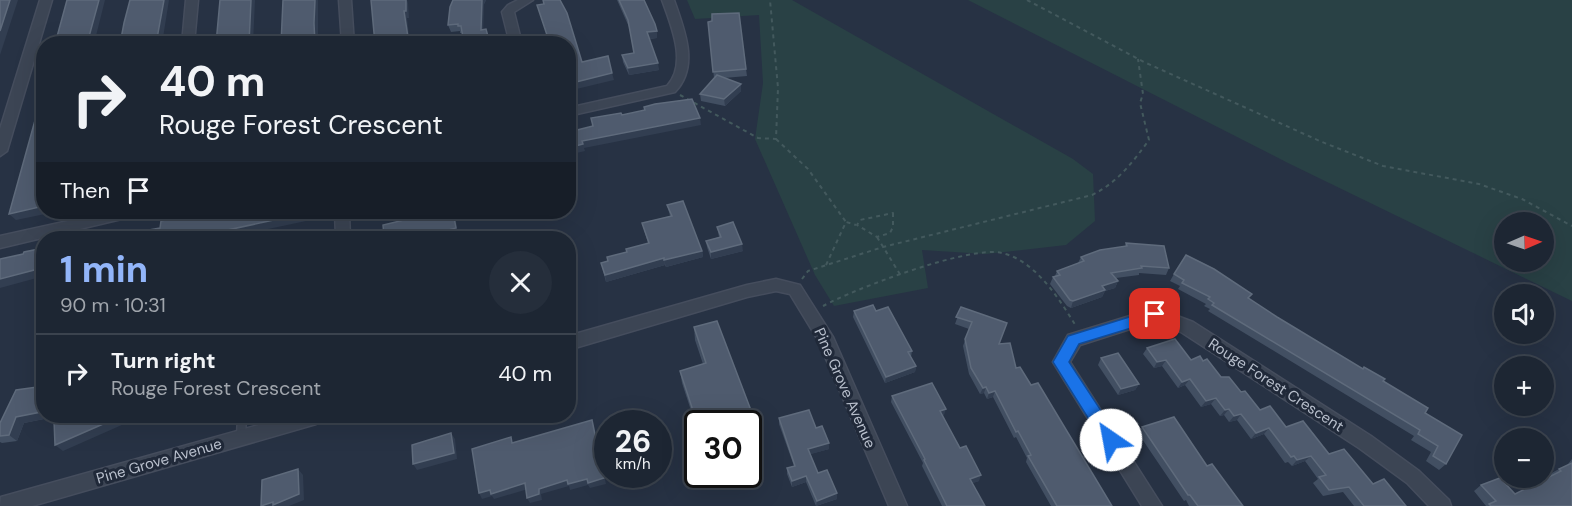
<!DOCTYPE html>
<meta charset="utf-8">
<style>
body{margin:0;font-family:"DM Sans",sans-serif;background:#252e3b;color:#f1f3f6;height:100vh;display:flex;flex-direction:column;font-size:22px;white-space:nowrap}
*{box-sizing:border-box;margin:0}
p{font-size:20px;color:#a0a5ac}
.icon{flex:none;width:33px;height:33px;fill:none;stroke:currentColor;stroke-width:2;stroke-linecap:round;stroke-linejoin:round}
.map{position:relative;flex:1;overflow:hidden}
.sheet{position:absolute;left:36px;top:231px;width:540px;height:192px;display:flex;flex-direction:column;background:#1d2633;border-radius:24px;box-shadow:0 6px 24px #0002,0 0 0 2px #3b434e}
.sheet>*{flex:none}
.hud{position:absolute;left:36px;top:36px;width:540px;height:183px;border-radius:24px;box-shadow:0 6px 24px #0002,0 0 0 2px #3b434e;background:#1d2633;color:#f1f3f6;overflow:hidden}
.needle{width:39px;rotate:88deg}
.fabs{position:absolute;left:1494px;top:212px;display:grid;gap:12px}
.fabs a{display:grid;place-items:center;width:60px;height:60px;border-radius:50%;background:#1d2633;box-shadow:0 6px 24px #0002,0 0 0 2px #3b434e;font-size:30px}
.speed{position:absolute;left:594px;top:410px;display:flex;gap:12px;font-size:30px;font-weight:700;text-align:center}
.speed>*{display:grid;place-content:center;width:78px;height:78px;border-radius:50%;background:#1d2633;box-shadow:0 6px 24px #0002,0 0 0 2px #3b434e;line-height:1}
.speed small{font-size:15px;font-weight:400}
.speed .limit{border:3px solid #111;border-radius:9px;background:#fff;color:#111}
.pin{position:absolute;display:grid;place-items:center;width:51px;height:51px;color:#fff;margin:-26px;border-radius:12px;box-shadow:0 3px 9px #0006}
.me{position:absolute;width:66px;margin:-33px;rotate:327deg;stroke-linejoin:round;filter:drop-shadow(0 0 4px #0008)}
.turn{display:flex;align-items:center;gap:21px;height:126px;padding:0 24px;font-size:27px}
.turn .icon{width:78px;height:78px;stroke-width:2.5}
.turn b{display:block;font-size:42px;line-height:51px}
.then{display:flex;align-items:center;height:57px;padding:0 24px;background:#0003;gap:12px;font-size:22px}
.round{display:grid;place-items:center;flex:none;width:63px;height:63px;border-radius:32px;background:#252e3b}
.head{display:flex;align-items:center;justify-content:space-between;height:102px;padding:0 24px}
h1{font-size:36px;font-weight:800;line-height:45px;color:#92b5f9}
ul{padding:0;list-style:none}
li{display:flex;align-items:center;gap:18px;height:78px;padding:0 24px;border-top:2px solid #3b434e}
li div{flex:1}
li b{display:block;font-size:22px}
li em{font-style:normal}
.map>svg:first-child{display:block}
</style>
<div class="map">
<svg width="1572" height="506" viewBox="0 0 1572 506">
<rect width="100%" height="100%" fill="#273244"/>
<g fill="#294145" fill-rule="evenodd">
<path d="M687,0h105l281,159 20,15 2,47 -29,24 -80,9 -64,-4 6,38 -94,18 -19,-31 -60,-136 8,-56 -4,-68 -64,4z"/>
<path d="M968,0h604v301l-284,-138zM1504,222h40v39h-40z"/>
</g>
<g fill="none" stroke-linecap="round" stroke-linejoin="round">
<defs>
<g id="lane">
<path d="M273,416v12"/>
<path d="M241,437l1,-21"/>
</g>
<g id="street">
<path d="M40,0h12l-45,151 -7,5v-27z"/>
<path d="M186,0h12l-4,44h-12z"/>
<path d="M339,0h12l3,44h-12z"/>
<path d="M518,0h15l-19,12 8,32h-12l-8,-32 6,-7z"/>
<path d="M662,0h12c10,29 26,66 1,92l-107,24v-8l99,-22c21,-22 4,-61 -5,-86z"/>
<path d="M109,212h28l-7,5 -130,31v-12z"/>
<path d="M335,212h14l1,26h-14z"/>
<path d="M776,279l24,6 33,52 74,169h-18l-71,-166 -28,-46 -14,-3 -29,6 -179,53v-14l179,-51z"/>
<path d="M1156,308l37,14 178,114 48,35 30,29 2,6h-22l-22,-23 -48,-35 -178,-116 -26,-11 -75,24 -10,17 92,144h-20l-89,-144 15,-27z"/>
<path d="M291,416h34l-3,5 -6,3 -284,82h-32l1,-9z"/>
</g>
</defs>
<use href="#lane" stroke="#454d5d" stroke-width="11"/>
<use href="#street" stroke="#454d5d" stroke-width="3"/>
<g stroke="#43595d" stroke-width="2" stroke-dasharray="4 4" stroke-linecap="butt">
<path d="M1027,0l117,62 178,80 61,24 96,18 43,15 50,27"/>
<path d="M680,95l78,43 18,1 2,-51 -8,-88"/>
<path d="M776,139l32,30 38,53"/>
<path d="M893,213v14l-3,6 -13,4 -20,-12 3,-5z"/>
<path d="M877,237l24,39"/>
<path d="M826,265l20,-43 10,3"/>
<path d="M802,279l6,-8 75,-24 209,-52c25,-12 41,-33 57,-55l-9,-37 3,-9 -5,-35"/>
<path d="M823,306c31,-17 147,-61 179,-53 34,8 57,46 74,73"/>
</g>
<use href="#lane" stroke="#3c4554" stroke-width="8"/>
<use href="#street" fill="#3c4554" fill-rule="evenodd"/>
</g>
<g fill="#424f62">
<path d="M453,0h33l-2,4 -22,29h-2v-2l-9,1 -3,-7z"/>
<path d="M617,0h27l13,38 -8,1 10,31 -30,5 -6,-13 -1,-7 12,-2 -5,-26z"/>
<path d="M708,22l38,47 1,7 -23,2 17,6v7l-16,15 -24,-5 -1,-7 15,-16h-1z"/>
<path d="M667,205l35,46 1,6 -37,10 -1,-2 -59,17 -5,-19 7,-2 19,-9 21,-9 -6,-20 28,-7z"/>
<path d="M717,227l26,24 -32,8 -4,-12 -1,-6 13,-4z"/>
<path d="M1126,243l43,25 -3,7 -27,-2v2l-23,3 2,3 -3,7 -10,3 -3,6 -31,11 -4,-2 -17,-22 3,-7 2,-1 2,-5 21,-8 3,-6 44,-11z"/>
<path d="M1174,274l75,25 28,18 106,64 42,32 21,51 -7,6 -13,-9 5,-9 -20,-12 3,-4 -206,-125 2,-2 -6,-3 2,-2 -28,-15 2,-3 -10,-5z"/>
<path d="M961,307l39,37 16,24 15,17 81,121h-61l-25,-44 1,-4 -11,-21 -2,1 -21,-41 -6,2 -3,-6 -4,1 -11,-20 -6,-28 6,-17 -14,-5z"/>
<path d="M854,311h22l36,40 -1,6 5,9 -1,6 -30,11 -32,-66z"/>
<path d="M694,327l58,86 1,12 -5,1v-3h-50v9l-16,-49 -2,-12 23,-7 -8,-24z"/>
<path d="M1147,348l44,12 12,1 18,16 20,15 19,18 69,44 77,52h-52l-11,-14 -20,4 -10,-13 5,-4 -13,-18 -13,5 -4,-4 -3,1 -21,-29 -13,5 -14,-19 -8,2 -5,-7 -4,1 -9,-12 -10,3 -16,-22 -7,3 -16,-22 -8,2 -11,-14z"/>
<path d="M1101,358l38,26 -4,6 -17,5 -20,-30z"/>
<path d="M892,396l52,19 -2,1 37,65 -7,2 13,23h-43l-20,-40 1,-3 -32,-61z"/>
<path d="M49,418l-25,5 -7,18 -15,2 -2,-1v-19z"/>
<path d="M779,418l37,10 13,15v6l-19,5 8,19 19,20v6l-21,7 -10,-24 -14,5 -5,-13v-6l7,-2 -15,-42z"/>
<path d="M1142,427l65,39 36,40h-54l-3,-6 -2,1 -46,-68z"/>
<path d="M1572,459v47h-86l-12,-15 7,-6 34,9 37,-18 -2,-2 18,-10z"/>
</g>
<g fill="#323e51">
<path d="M10,0h8l-18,55v-24z"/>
<path d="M99,0h6l-11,44h-7z"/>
<path d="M164,0h5l-7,44h-6z"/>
<path d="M251,0h4l-2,44h-4z"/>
<path d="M315,0h3v44h-3l-1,-21z"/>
<path d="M406,0h1l1,3 1,15h-2l3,26h-1l-5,-33z"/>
<path d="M482,0h4l-2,4 -1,33 -2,-7z"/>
<path d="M657,31v7l-9,1 -1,-7z"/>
<path d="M658,63l1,7 -30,5 -1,-7z"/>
<path d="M612,73l2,7 -46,11v-7z"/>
<path d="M741,84v7l-16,15 -1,-7z"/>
<path d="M700,118l1,7 -117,23 1,3 -17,4v-7l14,-7z"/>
<path d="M44,206v6h11l-39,8 -7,-6z"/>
<path d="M302,212h15v1l-11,2v6l-81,17h-56l26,-6z"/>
<path d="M453,212h1l1,2 3,21 -15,3h-25z"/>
<path d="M742,244l1,7 -32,8v-7z"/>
<path d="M702,251l1,6 -37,10 -2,-7z"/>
<path d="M664,258l1,7 -59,17 -1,-7z"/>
<path d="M42,268l2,2v6l-44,12v-9z"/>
<path d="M571,274l6,21 -9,2v-7z"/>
<path d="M1118,281l-3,7 -10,3 -3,6 -31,11 2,-7 29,-15z"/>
<path d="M1166,360l-4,6 -8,2 3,-6z"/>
<path d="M916,366l-1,6 -30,11 1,-6z"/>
<path d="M1190,379l-5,6 -7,3 4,-6z"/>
<path d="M1139,384l-4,6 -17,5 3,-6z"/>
<path d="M986,387l-2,6 -4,1 3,-6z"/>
<path d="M995,391l-2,6 -6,2 2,-6z"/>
<path d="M1216,398l-5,6 -10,3 5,-6z"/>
<path d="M44,405v11h6l-1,2 -25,5 -7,18 -8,-6 7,-18z"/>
<path d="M946,409l-2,6 -6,2 2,-6z"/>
<path d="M1229,409l-5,6 -4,1 5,-6z"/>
<path d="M752,413l1,12 -5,1v-3h-28z"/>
<path d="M1241,414l-4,6 -8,2 5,-6z"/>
<path d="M117,416h6l1,8 -61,27 -8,-6z"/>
<path d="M592,420l14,64 -16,4 -2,-3 -18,5 -1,-4 -28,8 1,6 -12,3 -3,-5 12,-9 28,-9z"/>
<path d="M1269,428l-5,6 -13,5 5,-6z"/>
<path d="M451,433l4,6 2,20 -40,11 -4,-6z"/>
<path d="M829,443v6l-21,6v-6z"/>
<path d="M1311,456l-6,5 -13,5 5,-6z"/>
<path d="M298,469l5,6 1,25 -15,6h-28z"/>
<path d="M981,475l-2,6 -11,4 2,-6z"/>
<path d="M806,476v6l-14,5v-6z"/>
<path d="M525,483l3,6 -34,10 -2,-3 -10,3 -3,-6 11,-3z"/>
<path d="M837,493v6l-21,7 1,-5z"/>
</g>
<g fill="#4f5b6e" stroke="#5f6b7c" stroke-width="1.5">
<path d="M0,0h10l-10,31z"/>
<path d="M67,0h32l-12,44h-32z"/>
<path d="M130,0h34l-8,44h-36l4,-21z"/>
<path d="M220,0h31l-2,44h-33z"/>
<path d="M283,0h32l-1,23 1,21h-34z"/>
<path d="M371,0h35v11h-2l5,33h-34z"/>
<path d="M453,0h29l-1,30 5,-1 4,15h-26l-3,-18h-3v-2l-10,1 2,-18z"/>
<path d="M543,0h17l7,13 15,49 26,-6 4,17 -44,11v-40h-18l-13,-39 7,-1z"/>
<path d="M619,0h25l11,24 2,7 -10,1 11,31 -30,5 -6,-13 12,-2 -6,-33z"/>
<path d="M739,13l7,56 -33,3 -5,-50 4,-1v-7z"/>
<path d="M717,75l24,9 -17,15 -24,-5z"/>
<path d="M44,88v118l-35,8z"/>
<path d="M692,99l8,19 -118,23 1,3 -15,4v-19l1,3 24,-6 -2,-8 30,-5 1,2 23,-5 -1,-3 11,-3z"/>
<path d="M683,201l19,50 -38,9v-2l-59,17 -4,-12 7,-2 -1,-4 20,-5 -1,-3 23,-6 -7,-20 30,-7 -5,-11z"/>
<path d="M202,212h100v2l-107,23v-5l-26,6h-82l17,-5v5l56,-10 1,-7z"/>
<path d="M437,212h16l3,16 -38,10h-39l5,-2 -1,-11z"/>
<path d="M733,222l9,22 -31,8 -5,-11 15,-4 -4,-10z"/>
<path d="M1126,243l38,3 5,22 -28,-2 1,2 -31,5 7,8 -16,5 3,4 -32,11 -3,-1 -17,-23 7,-2 -3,-4 27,-10 -3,-4 19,-7 27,-4z"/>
<path d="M44,248v22h-3l1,-2 -42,11v-20l23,-5 1,-2z"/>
<path d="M1186,255l28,14 38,25 -4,4 29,19 86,52 1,-2 21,12 -2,2 45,27 -3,5 37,22 -16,29 -13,-8 5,-10 -20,-12 2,-4 -208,-125 2,-2 -6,-4 2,-2 -28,-14 2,-3 -10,-6z"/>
<path d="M568,274h3l4,14 -7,2z"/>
<path d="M873,305l3,6 12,-4 24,44 -4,1 8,14 -30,11 -32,-66z"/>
<path d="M961,307l46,16 -8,21 11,-1 6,25 4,-1 11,18 7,-2 74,123h-55l-29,-50 3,-1 -13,-24 -2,1 -21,-41 -6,2 -3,-6 -3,1 -12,-20 -6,-29 7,-17 -16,-5z"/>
<path d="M717,321l35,92 -32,10h-22v3l-18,-55 26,-8 -12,-36z"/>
<path d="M1175,339l16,21 9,-4 3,5 4,-2 14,18h8l12,15 4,-1 15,19 10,-4 16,21 17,-6 26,33 15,-5 29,35 11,-5 22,27h-42l-15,-19 -20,3 -10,-13 7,-2 -15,-19 -14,4 -3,-4 -3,1 -22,-29 -13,5 -15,-19 -7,2 -5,-7 -4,1 -9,-12 -10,3 -16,-22 -8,3 -16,-22 -9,2 -10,-14z"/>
<path d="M1118,353l21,31 -18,5 -20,-31z"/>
<path d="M932,383l14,26 -6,2 20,37 6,-2 15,29 -11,4 15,27h-38l-23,-46 1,-1 -33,-63z"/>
<path d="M44,386v19l-3,7 -25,5 -7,18 -9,1v-13l16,-33z"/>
<path d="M809,410l7,18 6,-2 7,17 -21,6 10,24 9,-3 10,23 -20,8 -11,-25 -14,5 -5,-13 8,-2 -16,-48z"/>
<path d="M65,416h52v2l-62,27 -1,-25z"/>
<path d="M1174,417l33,49 5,-2 31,42h-45l-8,-11h-2l-46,-68z"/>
<path d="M592,420l12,58 -16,5 -1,-4 -19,5 -1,-4 -28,9v5l-12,4 -2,-15 -34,11 -1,-4 -11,3 -7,-44 39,-12 1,6z"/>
<path d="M451,433l3,20 -41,11 -1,-19z"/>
<path d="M1572,463v43h-81l-2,-2 7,-3 -15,-16 19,-7 15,16 46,-23 -2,-2z"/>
<path d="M298,469l1,25 -26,11v-3l-12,4 1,-26z"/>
</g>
<path fill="#1a73e8" stroke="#114b97" stroke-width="1.5" d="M1155,309l6,1 2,4 -2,5 -82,25 -10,18 48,73 2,5 -2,5 -6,2 -6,-2 -52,-83 15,-26z"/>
<g text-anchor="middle" stroke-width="6" stroke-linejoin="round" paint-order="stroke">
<g font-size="15" fill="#b9c0cd" stroke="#202939">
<text transform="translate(1276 385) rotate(33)" y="5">Rouge Forest Crescent</text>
<text transform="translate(845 388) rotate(66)" y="5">Pine Grove Avenue</text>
<text transform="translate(159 461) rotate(-16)" y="5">Pine Grove Avenue</text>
</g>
</g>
</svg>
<div class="fabs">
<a><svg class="needle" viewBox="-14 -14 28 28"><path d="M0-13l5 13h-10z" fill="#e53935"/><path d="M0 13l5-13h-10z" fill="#a0a5ac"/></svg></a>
<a><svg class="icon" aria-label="sound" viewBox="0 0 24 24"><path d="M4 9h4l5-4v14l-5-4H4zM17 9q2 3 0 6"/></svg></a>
<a>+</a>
<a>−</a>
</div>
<div class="speed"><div>26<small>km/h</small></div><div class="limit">30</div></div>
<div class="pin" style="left:1155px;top:314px;background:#d93025"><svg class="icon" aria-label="arrive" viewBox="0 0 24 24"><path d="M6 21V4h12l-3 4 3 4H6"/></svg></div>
<svg class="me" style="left:1111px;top:440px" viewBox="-20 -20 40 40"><circle r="19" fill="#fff"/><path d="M0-13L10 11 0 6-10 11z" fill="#1a73e8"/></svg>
<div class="hud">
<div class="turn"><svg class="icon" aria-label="right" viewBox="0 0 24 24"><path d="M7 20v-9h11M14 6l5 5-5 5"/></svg><div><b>40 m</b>Rouge Forest Crescent</div></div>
<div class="then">Then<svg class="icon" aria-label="arrive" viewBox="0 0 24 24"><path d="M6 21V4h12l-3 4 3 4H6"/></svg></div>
</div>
<section class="sheet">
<div class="head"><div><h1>1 min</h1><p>90 m · 10:31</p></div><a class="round"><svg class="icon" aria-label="close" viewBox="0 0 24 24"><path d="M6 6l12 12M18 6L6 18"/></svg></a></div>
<ul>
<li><svg class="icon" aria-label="right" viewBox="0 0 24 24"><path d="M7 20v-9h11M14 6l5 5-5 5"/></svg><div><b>Turn right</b><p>Rouge Forest Crescent</p></div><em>40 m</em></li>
</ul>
</section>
</div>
